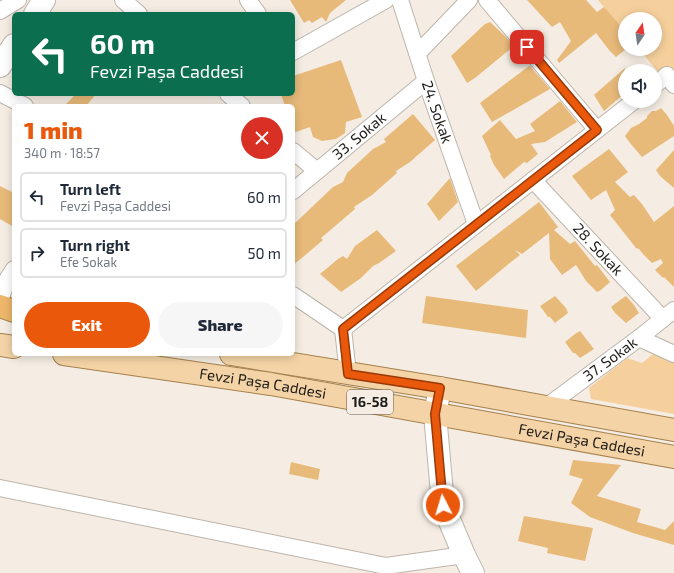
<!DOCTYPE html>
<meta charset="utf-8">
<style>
body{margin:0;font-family:"Exo 2",sans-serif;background:#f6f6f7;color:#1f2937;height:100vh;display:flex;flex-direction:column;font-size:15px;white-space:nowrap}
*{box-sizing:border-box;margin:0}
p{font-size:13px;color:#747a83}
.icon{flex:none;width:22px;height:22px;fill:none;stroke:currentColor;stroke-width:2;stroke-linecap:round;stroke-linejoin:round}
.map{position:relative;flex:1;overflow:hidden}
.details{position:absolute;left:12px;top:104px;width:283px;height:252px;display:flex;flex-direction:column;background:#fff;border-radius:6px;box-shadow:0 2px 10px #0003}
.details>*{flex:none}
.banner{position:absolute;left:12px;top:12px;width:283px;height:84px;border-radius:6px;box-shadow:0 2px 10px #0003;background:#0b6e4f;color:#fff;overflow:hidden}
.needle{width:26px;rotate:13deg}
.buttons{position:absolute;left:618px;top:12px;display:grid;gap:8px}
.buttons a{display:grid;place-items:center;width:44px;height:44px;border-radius:50%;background:#fff;box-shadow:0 2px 10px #0003;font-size:20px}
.pin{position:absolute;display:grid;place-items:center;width:34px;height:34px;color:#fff;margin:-17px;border-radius:8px;box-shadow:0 2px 6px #0006}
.me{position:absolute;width:44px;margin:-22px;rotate:355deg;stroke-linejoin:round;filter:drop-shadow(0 0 3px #0008)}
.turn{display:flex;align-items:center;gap:14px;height:84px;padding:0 12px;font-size:18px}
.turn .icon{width:52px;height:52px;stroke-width:2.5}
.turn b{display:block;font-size:28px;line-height:34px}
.round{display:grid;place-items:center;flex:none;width:42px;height:42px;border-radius:21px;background:#f6f6f7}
.overview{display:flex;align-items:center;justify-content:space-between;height:68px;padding:0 12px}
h1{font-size:24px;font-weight:800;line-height:30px;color:#ea580c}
.action{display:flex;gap:8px;margin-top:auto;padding:8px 12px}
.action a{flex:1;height:46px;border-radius:24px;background:#ea580c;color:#fff;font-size:16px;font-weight:800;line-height:46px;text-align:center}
.action a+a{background:#f6f6f7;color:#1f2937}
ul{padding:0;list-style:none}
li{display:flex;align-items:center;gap:12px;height:50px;margin:0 8px 6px;padding:0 4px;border:2px solid #e0e1e3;border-radius:6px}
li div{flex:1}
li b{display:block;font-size:15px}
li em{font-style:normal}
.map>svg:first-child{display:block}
</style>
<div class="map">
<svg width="674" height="573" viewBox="0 0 674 573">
<rect width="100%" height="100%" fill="#f5ede3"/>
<g fill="#f6d09c">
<path d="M598,0h76v76l-7,7 -28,-34h16v-30h-30v13z"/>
<path d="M653,354l21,8v52l-83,-15 -2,-11 38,-30 15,5z"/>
</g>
<g fill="#e8ba7a">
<path d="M290,0h56l-16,13 -4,9 -4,-5 -10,6 -3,-3 -5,3z"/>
<path d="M527,0h59l11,12 7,-5 21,24v19l-9,7 -7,-7 -13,-17 -37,30 -2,-3 14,-19 -11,-19 -8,5z"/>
<path d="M490,22l16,15 8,9 -39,32 -8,5 -16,-27 34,-32z"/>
<path d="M341,60l21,57 -16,5 -1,11 -9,6 -14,2 -9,-4 -3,-10 -17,6v-27h-8l-4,-12h12v-18z"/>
<path d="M529,66h1l20,23 -58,33 -12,-19z"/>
<path d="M625,68v25l-21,18 -10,-16z"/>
<path d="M76,94h20l-10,12h-22z"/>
<path d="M560,101l17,21 -32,20 -14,2 7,10 -11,9 -3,-1 -20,17 -10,-14 -4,-9 1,-1 -9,-19 18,-16 16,19 19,-8 -5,-7z"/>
<path d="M661,108l6,7 7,11v10l-32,21 -12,-14 -5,-7 6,-8 8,-4 8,-6v-2l5,-5h4z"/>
<path d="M413,114l22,26 -25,22 -14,9 1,2 -25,22 -18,12 1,2 -21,18 -13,11 2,2 -20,17 -10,8v-40l40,-38 10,-5 4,-9 26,-24 13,-7 -2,-3z"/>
<path d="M609,149l19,23 -13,10 15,15 4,-2 8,9 12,18 20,-16v81l-10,-10 -1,1 -8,-8 8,-7 -2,-4 -9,4 -9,-9 -4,-5 -3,-1 -26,-33 5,-5 -9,-20 -15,10 -19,-24z"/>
<path d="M674,150v38l-14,-12 -4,-6z"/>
<path d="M450,178l8,24 -19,19 -12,-17z"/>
<path d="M0,186l14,7v34l-14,-8z"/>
<path d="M539,202l19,25 -4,3 16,14 5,-3 20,25 2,-1 13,17 -9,8 -4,2 -11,-11 -10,-16 -14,10 -12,-16 -1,-26 -27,21 -7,-4 5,5 -9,7 -35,29 -20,-25z"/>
<path d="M377,230l19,21 -17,12 -6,3 -12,12 -20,14 -21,-18 18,-15 5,-3 4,3 8,-13z"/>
<path d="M426,296l102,14 -2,28 -104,-15z"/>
<path d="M555,296l11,12 2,5 -13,10 -5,-6h-2l-8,-11z"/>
<path d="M626,296l8,9 5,8 -13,10 -11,-10 -4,-6 9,-7z"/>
<path d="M580,331l14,18 -14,9 -5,-5h-2l-8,-11 10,-8z"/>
<path d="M573,460l48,5 -24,31 44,13 -4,13 28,8 9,-9v24l-41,-12 -43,-16 -19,-14 12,-24 -14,-4z"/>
<path d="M291,462l29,7 -2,11 -29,-6z"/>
<path d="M524,516l69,12 -8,33 -38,-8 1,-5 -30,-7z"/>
</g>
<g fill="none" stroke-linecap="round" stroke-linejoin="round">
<defs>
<g id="street">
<path d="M123,0l16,14"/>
<path d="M248,0l10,14"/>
<path id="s1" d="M400,0l26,81 50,143"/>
<path d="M487,0l110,130"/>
<path d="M0,11l18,-11"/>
<path d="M293,52l93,-52"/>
<path d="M418,53l51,-53"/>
<path d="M655,85l12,-10 7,10"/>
<path d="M0,93l25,13"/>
<path d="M228,94l14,12"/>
<path d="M293,151l24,20"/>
<path id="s2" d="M533,180l130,139"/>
<path id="s3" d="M293,191l133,-110"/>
<path d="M293,295l50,34 5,45"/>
<path d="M0,300l8,-22 6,-9"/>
<path d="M343,329l291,-228"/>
<path d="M639,338l35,16"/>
<path id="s4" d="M546,407l93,-69 35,-28"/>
<path d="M0,488l386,78 78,-11"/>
</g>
<g id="secondary">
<path d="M35,14l9,-14"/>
<path d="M0,66l14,-21"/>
<path d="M440,388l-5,26 8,91 21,50 9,18"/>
</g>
<g id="primary">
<path d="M0,345l14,2"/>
<path id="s5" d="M64,354l207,30 403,73"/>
<path d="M231,354l209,34 234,42"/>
</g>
<path id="highway" d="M0,306l14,5"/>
</defs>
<use href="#street" stroke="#bdb5ab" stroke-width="18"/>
<use href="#secondary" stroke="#bdb5ab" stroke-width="24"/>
<use href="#primary" stroke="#a4804d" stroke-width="24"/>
<use href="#highway" stroke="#a4804d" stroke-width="24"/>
<use href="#street" stroke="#fff" stroke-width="16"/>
<use href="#secondary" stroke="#fff" stroke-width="22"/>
<use href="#primary" stroke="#f4d3a6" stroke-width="22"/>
<use href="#highway" stroke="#edb66a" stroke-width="22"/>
</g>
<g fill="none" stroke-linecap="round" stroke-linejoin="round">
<defs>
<path id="route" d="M443,505l-8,-91 5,-26 -92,-14 -5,-45 254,-199 -70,-83"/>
</defs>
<use href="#route" stroke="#983908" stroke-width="10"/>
<use href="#route" stroke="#ea580c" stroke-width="7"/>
</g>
<g text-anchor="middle" stroke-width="4" stroke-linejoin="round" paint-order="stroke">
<rect fill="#f5ede3" stroke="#5e5a54" stroke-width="1" x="347" y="390" width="46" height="24" rx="3"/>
<g font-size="14" font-weight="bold" fill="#1d1b17">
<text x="370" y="407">16-58</text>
</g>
<g font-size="15" fill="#1d1b17" stroke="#f5ede3">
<text dy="5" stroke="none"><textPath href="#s1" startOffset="118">24. Sokak</textPath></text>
<text dy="5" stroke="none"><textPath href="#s3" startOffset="86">33. Sokak</textPath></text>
<text dy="5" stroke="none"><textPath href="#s2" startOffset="95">28. Sokak</textPath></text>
<text dy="5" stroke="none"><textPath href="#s4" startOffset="80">37. Sokak</textPath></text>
<text dy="5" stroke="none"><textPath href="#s5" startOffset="201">Fevzi Paşa Caddesi</textPath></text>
<text dy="5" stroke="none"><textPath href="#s5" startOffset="525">Fevzi Paşa Caddesi</textPath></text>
</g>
</g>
</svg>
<div class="buttons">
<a><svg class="needle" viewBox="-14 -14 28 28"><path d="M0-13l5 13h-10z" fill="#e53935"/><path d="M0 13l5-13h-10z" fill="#747a83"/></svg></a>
<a><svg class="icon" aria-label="sound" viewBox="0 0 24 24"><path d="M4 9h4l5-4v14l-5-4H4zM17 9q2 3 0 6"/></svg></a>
</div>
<div class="pin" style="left:527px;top:47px;background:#d93025"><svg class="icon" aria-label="arrive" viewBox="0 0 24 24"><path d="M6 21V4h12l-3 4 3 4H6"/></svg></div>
<svg class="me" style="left:443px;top:505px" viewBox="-20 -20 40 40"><circle r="17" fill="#ea580c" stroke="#fff" stroke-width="3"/><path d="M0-11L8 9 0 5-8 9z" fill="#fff"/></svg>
<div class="banner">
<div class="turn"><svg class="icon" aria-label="left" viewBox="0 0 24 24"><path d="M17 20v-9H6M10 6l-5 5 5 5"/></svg><div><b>60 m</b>Fevzi Paşa Caddesi</div></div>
</div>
<section class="details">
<div class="overview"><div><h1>1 min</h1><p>340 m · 18:57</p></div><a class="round" style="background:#d93025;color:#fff"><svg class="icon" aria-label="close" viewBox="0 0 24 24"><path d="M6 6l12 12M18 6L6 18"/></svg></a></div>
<ul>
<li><svg class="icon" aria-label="left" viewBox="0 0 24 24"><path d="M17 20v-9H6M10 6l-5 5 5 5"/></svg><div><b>Turn left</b><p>Fevzi Paşa Caddesi</p></div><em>60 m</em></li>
<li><svg class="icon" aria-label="right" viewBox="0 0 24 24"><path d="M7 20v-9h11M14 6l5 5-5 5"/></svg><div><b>Turn right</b><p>Efe Sokak</p></div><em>50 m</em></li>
</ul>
<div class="action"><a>Exit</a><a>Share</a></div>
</section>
</div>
